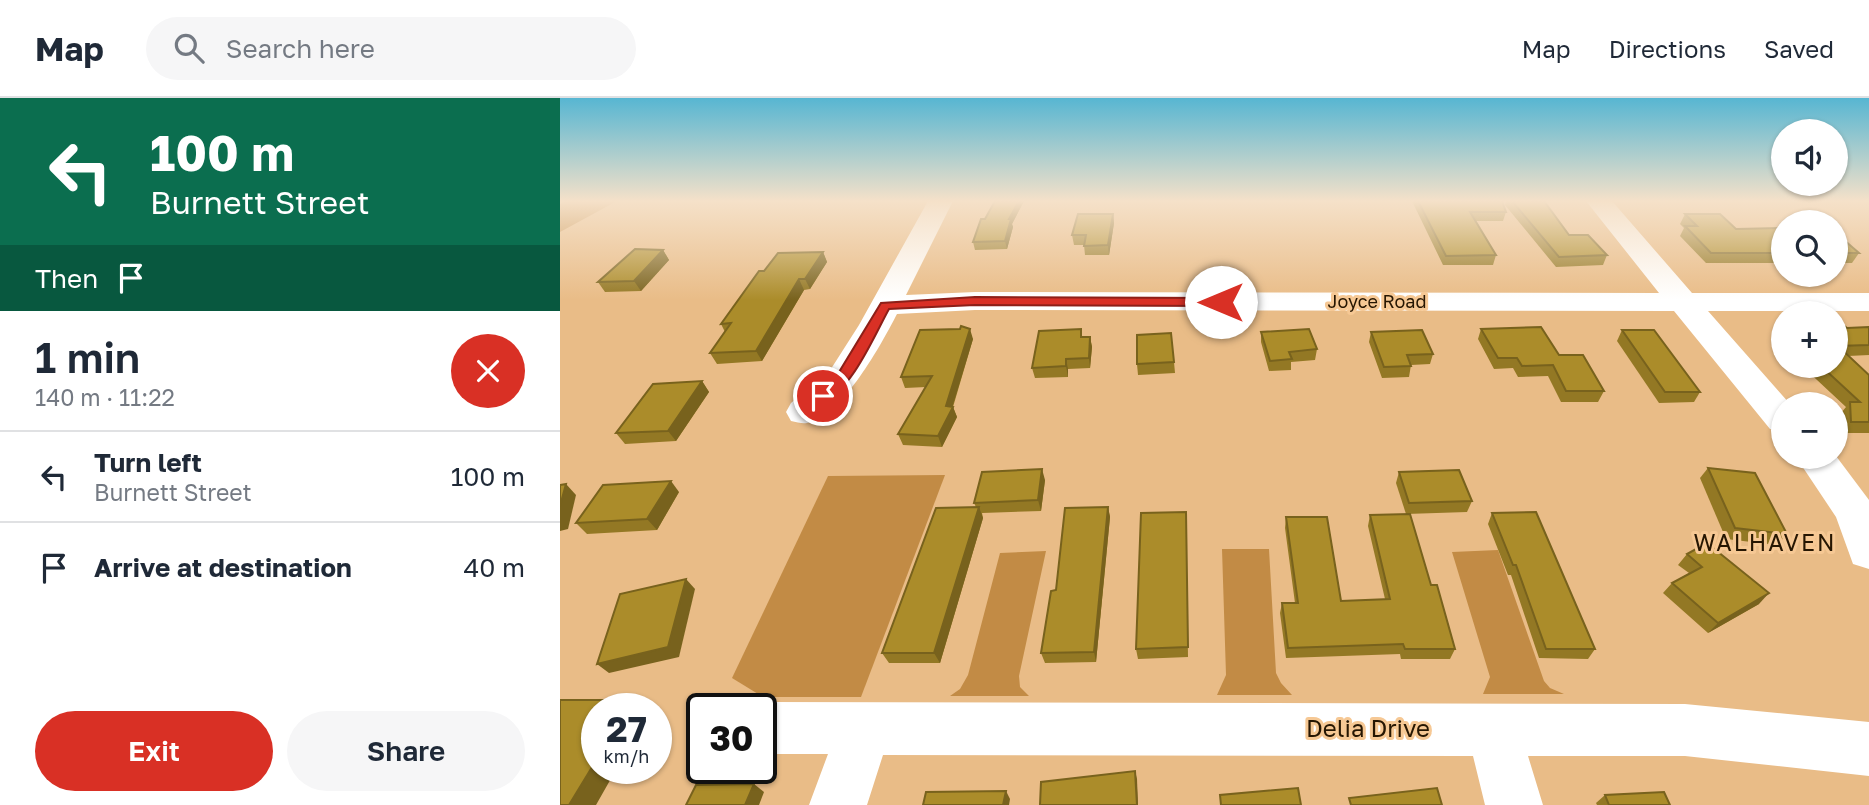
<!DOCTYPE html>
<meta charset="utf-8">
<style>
body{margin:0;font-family:"Golos Text",sans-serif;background:#f6f6f7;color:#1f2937;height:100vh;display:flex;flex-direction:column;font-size:26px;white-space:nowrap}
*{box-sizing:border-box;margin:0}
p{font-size:23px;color:#747a83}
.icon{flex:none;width:38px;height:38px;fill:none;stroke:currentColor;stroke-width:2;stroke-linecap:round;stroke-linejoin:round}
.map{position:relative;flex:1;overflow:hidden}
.drawer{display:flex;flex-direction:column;background:#fff;width:560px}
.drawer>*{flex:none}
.guide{background:#0b6e4f;color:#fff;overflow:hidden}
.tools{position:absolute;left:1211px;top:21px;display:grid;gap:14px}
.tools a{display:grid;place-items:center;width:77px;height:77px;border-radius:50%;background:#fff;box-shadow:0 2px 5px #0004;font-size:35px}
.speed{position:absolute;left:21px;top:595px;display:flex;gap:14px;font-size:35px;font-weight:700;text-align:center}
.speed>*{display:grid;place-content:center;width:91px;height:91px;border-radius:50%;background:#fff;box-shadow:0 2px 5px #0004;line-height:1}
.speed small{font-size:18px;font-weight:400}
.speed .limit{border:4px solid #111;border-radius:10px;background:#fff;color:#111}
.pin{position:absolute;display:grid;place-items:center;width:60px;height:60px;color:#fff;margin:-30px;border:4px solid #fff;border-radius:50%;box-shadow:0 2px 7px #0007}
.me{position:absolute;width:77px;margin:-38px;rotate:270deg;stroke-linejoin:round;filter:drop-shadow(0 0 5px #0008)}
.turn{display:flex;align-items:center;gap:24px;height:147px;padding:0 35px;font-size:32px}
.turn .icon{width:91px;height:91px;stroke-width:2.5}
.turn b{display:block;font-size:49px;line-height:60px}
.then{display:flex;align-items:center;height:66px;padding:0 35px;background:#0003;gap:14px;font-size:26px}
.round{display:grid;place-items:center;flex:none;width:74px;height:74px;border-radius:37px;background:#f6f6f7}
.headline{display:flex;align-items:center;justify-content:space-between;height:119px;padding:0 35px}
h1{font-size:42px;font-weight:600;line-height:52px}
.button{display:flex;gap:14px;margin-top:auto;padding:14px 35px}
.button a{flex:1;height:80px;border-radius:42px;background:#d93025;color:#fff;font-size:28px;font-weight:600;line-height:80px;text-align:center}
.button a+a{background:#f6f6f7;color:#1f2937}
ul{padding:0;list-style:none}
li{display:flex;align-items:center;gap:21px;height:91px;padding:0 35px;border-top:2px solid #e0e1e3}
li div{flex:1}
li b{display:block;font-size:26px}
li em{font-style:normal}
header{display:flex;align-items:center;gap:42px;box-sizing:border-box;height:98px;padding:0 35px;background:#fff;border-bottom:2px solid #e0e1e3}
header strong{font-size:33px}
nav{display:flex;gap:38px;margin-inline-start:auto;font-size:24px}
.search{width:490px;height:63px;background:#f6f6f7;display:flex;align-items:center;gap:18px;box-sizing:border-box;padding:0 24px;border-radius:38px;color:#747a83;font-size:26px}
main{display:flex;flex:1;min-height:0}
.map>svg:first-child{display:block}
</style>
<header>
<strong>Map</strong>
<div class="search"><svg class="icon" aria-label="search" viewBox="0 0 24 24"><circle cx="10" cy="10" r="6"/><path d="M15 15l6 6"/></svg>Search here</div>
<nav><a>Map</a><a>Directions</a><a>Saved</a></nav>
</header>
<main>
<section class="drawer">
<div class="guide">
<div class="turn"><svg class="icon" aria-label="left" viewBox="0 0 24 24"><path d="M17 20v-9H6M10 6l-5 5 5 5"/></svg><div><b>100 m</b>Burnett Street</div></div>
<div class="then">Then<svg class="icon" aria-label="arrive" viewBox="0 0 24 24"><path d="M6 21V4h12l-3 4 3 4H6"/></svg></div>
</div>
<div class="headline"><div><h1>1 min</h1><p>140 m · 11:22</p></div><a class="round" style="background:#d93025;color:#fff"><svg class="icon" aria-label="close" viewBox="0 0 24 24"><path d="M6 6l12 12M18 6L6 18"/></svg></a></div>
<ul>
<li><svg class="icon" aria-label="left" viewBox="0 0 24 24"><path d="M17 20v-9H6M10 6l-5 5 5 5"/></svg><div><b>Turn left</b><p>Burnett Street</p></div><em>100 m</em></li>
<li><svg class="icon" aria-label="arrive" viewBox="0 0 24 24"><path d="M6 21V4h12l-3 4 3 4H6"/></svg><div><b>Arrive at destination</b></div><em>40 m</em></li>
</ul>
<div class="button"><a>Exit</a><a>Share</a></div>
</section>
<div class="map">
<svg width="1309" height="707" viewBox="0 0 1309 707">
<rect width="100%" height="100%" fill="#e9bc87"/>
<g fill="#c28b45">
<path d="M6,103h51l-57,31v-28z"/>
<path d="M385,377l-84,222h-98l-31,-19 96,-202z"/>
<path d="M662,451h47l7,124 5,10 11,12h-75l9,-20z"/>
<path d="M938,452l46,131 6,7 14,6h-81l7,-17 -38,-125z"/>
<path d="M486,453l-27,125 1,11 9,9h-79l10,-7 8,-14 32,-122z"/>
</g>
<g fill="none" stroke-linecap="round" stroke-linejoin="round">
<g fill="#fff" fill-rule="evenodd">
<path d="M368,103h25l-47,94 69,-3 684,1 -73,-92h26l80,92h177v18h-161l82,93h-7v28l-13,-3 -96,-118 -699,-1 -78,4c-15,29 -55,103 -90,109 -5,1 -10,-1 -16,-2l-5,-9 5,-9 38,-31 30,-47z"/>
<path d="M1276,358l33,44v69l-16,-5 -17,-47 -40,-60z"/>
<path d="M201,604l924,2 184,18v54l-184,-20h-157l15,49h-58l-12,-49 -590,-1 -16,50h-58l19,-51h-67v-45h-17z"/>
</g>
</g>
<g fill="#937824">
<path d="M435,103h29l-12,23 1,3 -6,22 -32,1 -2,-8z"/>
<path d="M852,103h90l4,11 -3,9h-28l21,34 -3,10h-50z"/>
<path d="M946,103h38l25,34 38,20 -4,10 -47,2 -51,-62z"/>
<path d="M553,116l1,9 -5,32h-24l-1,-10h-10l-2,-10z"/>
<path d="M1125,116l51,15 47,-1v35h-77l-26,-27 4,-8 -4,-4z"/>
<path d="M1276,135l23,20 -7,10h-16z"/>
<path d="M103,152l6,10 -28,31 -36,1 -7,-10z"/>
<path d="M263,154l4,10 -17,27 -6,1 -42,71 -45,3 -7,-11 15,-21 -4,-8 43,-53z"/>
<path d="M1276,227l11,3 22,-1v28l-21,1 21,19v58h-28v-20l5,-6 -44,-41h34z"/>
<path d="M1223,228v22l-11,-11 7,-10z"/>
<path d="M400,231l13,10 -20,68 4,10 -15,30 -39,-2 -5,-11 28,-47 -21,1 -4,-11z"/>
<path d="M921,231l78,26 45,36 -6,11h-37l-13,-26 -30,1 -5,-9 -19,1 -16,-30z"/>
<path d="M1062,232l78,62 -6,10 -35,1 -42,-62z"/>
<path d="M701,234l56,17 -2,11 -24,2v8l-22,1 -8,-29z"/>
<path d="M811,234l62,22 -3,10 -19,1 -2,12 -27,1 -13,-36z"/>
<path d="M523,239h7l2,10 -2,21 -22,1v8l-33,1 -3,-10z"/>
<path d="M614,264l1,11 -37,2 -1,-11z"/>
<path d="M142,283l7,11 -33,49 -51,3 -9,-11z"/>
<path d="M1148,370l79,66 -10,11 -51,-6 -26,-61z"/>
<path d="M839,374l73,29 -5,11 -61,2 -10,-31z"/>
<path d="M485,382l-4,31 -59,2 1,5 -43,145h-51l-7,-10 94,-146 -2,-4z"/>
<path d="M119,394l-22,38 -70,4 -11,-11z"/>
<path d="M548,409l2,10 -14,145 -51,1 -4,-10 15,-63z"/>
<path d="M626,414l2,145 -50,2 -2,-10z"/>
<path d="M932,415l103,136 -7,10 -49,-1 -28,-83h-3l-20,-51z"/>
<path d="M810,417l61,70 24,64 -5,10h-49l-1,-5 -114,4 -6,-45 2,-10h13l-10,-75 1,-11 55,84 44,-2 -17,-73z"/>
<path d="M1127,456l72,50 -51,29 -45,-40 9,-10 17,-10 -11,-8z"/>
<path d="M1045,697l65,10h-73l-1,-2z"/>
</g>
<g fill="#78621d">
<path d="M459,103h5l-12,23 1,3 -6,22 -2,-8 4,-22z"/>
<path d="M553,116l1,9 -5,32 -1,-10z"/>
<path d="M103,152l6,10 -28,31 -7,-10z"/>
<path d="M263,154l4,10 -17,27 -5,-10z"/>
<path d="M239,181l5,11 -42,71 -6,-10z"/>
<path d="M410,231l3,10 -21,69 1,-1 4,10 -15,30 -4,-11 8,-30z"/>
<path d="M530,239l2,10 -2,21 -1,-10z"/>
<path d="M506,261l2,10v8l-2,-11z"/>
<path d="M142,283l7,11 -33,49 -8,-10z"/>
<path d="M482,371l3,11 -4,31 -3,-11z"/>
<path d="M111,383l8,11 -22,38 -10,-11z"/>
<path d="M6,386l10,11 -8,34 -8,2v-25z"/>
<path d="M419,409l4,11 -43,145 -6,-10z"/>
<path d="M548,409l2,10 -14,145 -2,-10z"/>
<path d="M126,481l9,10 -16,68 -70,16 -12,-9z"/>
<path d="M1209,495l-10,11 -51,29 10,-10z"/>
<path d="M72,602l11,9h-16z"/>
<path d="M37,661v9h20l-21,37h-27z"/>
<path d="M575,673l2,8 1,26h-1z"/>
<path d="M194,686l10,8 -5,13h-14z"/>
<path d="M446,693l4,8 -1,6h-6z"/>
</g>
<g fill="#ab8c2a" stroke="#78621d" stroke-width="2">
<path d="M435,103h24l-10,18h2l-6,22 -32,1 8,-23h4z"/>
<path d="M858,103h84l4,11h-36l26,43 -50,1z"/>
<path d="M952,103h32l25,34h19l19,20 -48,2z"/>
<path d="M518,116h35l-5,31 -24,1 2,-11h-14z"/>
<path d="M1125,116h35l16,15 47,-1v25h-72l-26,-27h12z"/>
<path d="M1276,135l23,20h-23z"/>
<path d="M75,151l28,1 -29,31 -36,1z"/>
<path d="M263,154l-18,27h-6l-43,72 -46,2 21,-30 -10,1 38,-53h5l14,-18z"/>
<path d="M1276,227h7l4,3 22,-1v18l-31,1 31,29v47h-18l-1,-20h10l-39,-36h15z"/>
<path d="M401,228l9,3 -24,77 7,1 -15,29 -40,-2 34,-58 -31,1 19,-47 40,-1z"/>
<path d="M981,229l18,28h24l21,36h-38l-13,-26 -31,1 -5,-8h-19l-17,-29z"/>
<path d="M521,231v8h9l-1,21 -23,1v7l-34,2 7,-37z"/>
<path d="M749,231l8,20 -28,3 3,7 -22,2 -9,-29z"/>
<path d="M862,232l11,24 -26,1 4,11 -27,1 -13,-35z"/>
<path d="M1062,232h32l46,62h-35z"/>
<path d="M611,235l3,29 -37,2v-29z"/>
<path d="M142,283l-34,50 -52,2 37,-49z"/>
<path d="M1148,370l47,5 32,61 -52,-6z"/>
<path d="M482,371l-4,31 -64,3 8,-31z"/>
<path d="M899,372l13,31 -63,2 -10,-31z"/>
<path d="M111,383l-24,38 -71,4 27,-38z"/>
<path d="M6,386l-6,22v-21z"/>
<path d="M419,409l-45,146h-52l54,-145z"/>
<path d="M548,409l-14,145 -53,1 10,-62 5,-1 9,-82z"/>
<path d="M626,414l2,135 -52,2 5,-136z"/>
<path d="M976,414l59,137h-49l-30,-84h-3l-21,-52z"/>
<path d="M850,416l21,71h6l18,64h-50l-2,-5 -115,4 -6,-45h16l-12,-86h41l14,84 49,-2 -20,-84z"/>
<path d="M1147,445l62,50 -51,30 -46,-40 30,-16 -15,-13z"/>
<path d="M126,481l-18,68 -71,17 23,-70z"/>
<path d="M0,602h72l-5,9h-30v50l-28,46h-9z"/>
<path d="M575,673l2,34h-97l1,-23z"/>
<path d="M194,686l-9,21h-59l10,-20z"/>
<path d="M738,690l3,17h-80l-1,-10z"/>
<path d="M877,690l5,17h-91l-2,-7z"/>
<path d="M446,693l-3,14h-80l3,-13z"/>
<path d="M1104,694l6,13h-61l-4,-10z"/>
</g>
<linearGradient id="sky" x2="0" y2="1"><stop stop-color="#57b6d2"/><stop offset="0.51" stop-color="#f5e1c9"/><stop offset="1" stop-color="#f5e1c9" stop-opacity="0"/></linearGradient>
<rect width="1309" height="202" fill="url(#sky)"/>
<path fill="#d93025" stroke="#8d1f18" stroke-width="2" d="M415,199l246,1 6,4 -6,4 -246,-1 -86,4c-14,25 -38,83 -66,92l-8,-5 21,-19 45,-74z"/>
<g text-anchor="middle" stroke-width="6" stroke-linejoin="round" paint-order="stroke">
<g font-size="18" fill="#261602" stroke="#f6c894">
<text x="817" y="210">Joyce Road</text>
</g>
<g font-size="23" letter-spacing="2" fill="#261602" stroke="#f6c894">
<text x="1205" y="453">WALHAVEN</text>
</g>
<g font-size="24" fill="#261602" stroke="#f6c894">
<text x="808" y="639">Delia Drive</text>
</g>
</g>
</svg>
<div class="tools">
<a><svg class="icon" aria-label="sound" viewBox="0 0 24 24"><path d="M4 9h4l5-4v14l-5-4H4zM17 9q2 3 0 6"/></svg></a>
<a><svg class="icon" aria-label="search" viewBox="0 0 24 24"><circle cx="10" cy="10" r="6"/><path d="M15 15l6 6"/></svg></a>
<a>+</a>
<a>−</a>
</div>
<div class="speed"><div>27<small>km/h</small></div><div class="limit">30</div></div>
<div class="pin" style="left:263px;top:298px;background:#d93025"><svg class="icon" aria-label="arrive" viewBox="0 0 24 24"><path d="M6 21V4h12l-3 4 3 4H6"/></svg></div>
<svg class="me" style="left:661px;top:204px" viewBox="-20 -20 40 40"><circle r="19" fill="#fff"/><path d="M0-13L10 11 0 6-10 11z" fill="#d93025"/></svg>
</div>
</main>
